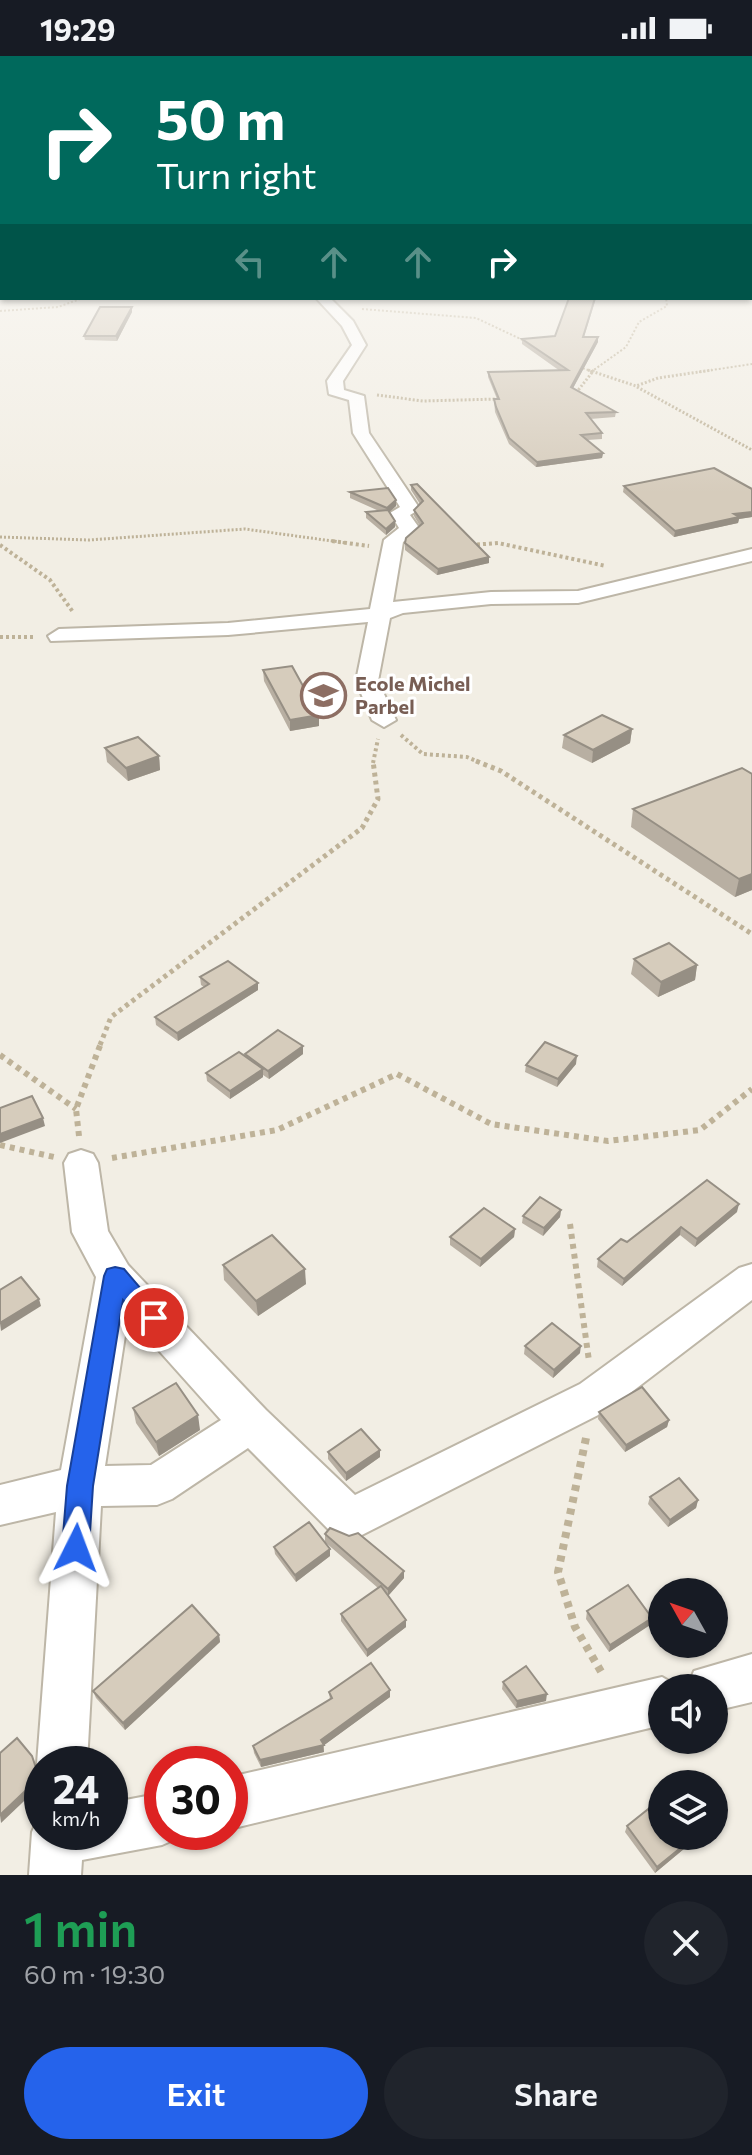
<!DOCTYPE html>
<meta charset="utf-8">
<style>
body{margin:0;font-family:Commissioner,sans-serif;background:#20242c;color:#f1f3f6;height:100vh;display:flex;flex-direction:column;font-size:30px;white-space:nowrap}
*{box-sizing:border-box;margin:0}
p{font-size:26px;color:#9ea1a6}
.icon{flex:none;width:44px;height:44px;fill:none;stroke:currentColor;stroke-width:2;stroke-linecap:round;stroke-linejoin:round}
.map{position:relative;height:1819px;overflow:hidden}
.side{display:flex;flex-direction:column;background:#171b24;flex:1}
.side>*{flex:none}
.top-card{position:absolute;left:0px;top:0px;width:752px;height:244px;box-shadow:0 2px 6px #0004;background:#00695c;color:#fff;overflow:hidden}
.needle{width:52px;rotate:310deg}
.tools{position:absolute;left:648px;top:1522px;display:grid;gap:16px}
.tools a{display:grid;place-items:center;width:80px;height:80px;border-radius:50%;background:#171b24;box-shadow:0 2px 6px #0004;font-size:40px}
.speed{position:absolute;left:24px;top:1690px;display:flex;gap:16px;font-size:40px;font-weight:700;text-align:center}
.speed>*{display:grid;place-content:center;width:104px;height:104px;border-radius:50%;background:#171b24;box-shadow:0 2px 6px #0004;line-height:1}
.speed small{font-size:20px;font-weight:400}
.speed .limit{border:12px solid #d22;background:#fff;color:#111}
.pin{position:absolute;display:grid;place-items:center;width:68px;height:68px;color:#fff;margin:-34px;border:4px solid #fff;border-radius:50%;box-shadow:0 2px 8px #0007}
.me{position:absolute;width:88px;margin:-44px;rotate:3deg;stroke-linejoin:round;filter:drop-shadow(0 0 6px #0008)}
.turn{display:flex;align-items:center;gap:28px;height:168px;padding:0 24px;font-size:36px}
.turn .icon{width:104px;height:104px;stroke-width:2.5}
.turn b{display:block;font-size:56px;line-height:68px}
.lanes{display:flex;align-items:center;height:76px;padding:0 24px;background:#0003;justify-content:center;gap:40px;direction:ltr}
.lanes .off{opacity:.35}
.round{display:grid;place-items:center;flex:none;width:84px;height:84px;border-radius:42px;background:#20242c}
.head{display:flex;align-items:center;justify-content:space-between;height:136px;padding:0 24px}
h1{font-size:48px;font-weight:600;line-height:60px;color:#1e9e55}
.primary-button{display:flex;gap:16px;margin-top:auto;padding:16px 24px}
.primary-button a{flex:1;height:92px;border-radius:48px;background:#2563eb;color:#fff;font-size:32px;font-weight:600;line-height:92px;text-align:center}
.primary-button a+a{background:#20242c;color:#f1f3f6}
.status{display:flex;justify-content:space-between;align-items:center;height:56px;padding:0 40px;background:#171b24;direction:ltr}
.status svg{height:22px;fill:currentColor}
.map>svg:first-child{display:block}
</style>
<div class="status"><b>19:29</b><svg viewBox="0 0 49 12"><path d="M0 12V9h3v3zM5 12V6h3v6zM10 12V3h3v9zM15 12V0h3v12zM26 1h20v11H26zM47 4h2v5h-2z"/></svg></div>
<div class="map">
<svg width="752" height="1819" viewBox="0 0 752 1819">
<rect width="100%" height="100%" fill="#f2eee4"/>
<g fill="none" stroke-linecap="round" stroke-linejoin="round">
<defs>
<g id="street">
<rect x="0" y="211" width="2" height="8"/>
<path d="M316,242h14l23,23 13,24 -23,36 1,9 20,6 5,37 51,76 -10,6 10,14 -17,13 -10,60 98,-10 87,-1 174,-42v12l-174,42 -87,1 -88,9 -13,5 -12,63 18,39 -12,7 -12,-7 -16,-39 12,-59 -140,13 -177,6 -3,-5 11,-7 169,-6 142,-14 14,-69 15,-12 -9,-15 10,-6 -47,-74 -4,-33 -20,-6 -2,-13 25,-36 -10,-19z"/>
<path d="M81,1094l12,4 5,9 10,68 20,34 138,145 89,85 225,-111 159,-116 13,-4v36l-144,110 -258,131 -16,-6 -86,-87 -76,51 -15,6 -56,1 -14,258h-45v12l-5,-12 19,-252 -56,13v-40l61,-15 35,-193 -24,-45 -8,-69 5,-9zM128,1260l93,104 -70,45 -46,1z"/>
<path d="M752,1598v48l-38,9v-23h-27l7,-17z"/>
<path d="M662,1621l19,11h-19v37l-432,104v-52z"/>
<path d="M162,1737v39h20l-2,5 -18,8 -80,15 -1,15h-52l3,-43 8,-18 2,18h68v-29z"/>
</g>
</defs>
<use href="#street" stroke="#bdb6a7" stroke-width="4"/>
<g stroke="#beb298" stroke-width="2" stroke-dasharray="2 2" stroke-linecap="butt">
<path d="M362,253l114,9 51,24"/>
<path d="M0,255l58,-4 25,-9"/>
<path d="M579,311l15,5"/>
<path d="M591,316l35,-25 13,-25 28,-16 -1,-8"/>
<path d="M699,316l53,-8"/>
</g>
<g stroke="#beb298" stroke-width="3" stroke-dasharray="2 2" stroke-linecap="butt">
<path d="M588,314l48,16 22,-8 54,-8"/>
<path d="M637,331l115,63"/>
<path d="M576,337l18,-23"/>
<path d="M377,339l46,6 75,-2"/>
<path d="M0,481l89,3 156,-11 102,14"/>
</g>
<g stroke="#beb298" stroke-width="4" stroke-dasharray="3 3" stroke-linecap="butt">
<path d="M332,485l37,5"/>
<path d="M0,489l50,35 23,32"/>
<path d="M471,489l27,-2 108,23"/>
<path d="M0,581h34"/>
<path d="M401,679l22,19 44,3 14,6"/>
<path d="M373,707l5,-24"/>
</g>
<g stroke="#beb298" stroke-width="5" stroke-dasharray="4 4" stroke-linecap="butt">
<path d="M476,705l25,10 251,163"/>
<path d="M100,989l11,-28 251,-189 16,-29 -5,-38"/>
</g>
<g stroke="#beb298" stroke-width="6" stroke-dasharray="5 5" stroke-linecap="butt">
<path d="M0,999l76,54"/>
<path d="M79,1080l-3,-27 25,-66"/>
<path d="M0,1089l54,12"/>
<path d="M112,1102l165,-28 120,-56 94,50 117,17 92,-11 52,-41"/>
<path d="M570,1168l19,137"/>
</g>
<path stroke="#beb298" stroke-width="8" stroke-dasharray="6 6" stroke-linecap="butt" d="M586,1382l-28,134 17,55 28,48"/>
<use href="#street" fill="#fff" fill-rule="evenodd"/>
</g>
<g fill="#b8afa2">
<path d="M569,242h27l-12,39h14v5l-25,46 43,24 -1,5 -25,2 12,14v6l-15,1 16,13 -1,5 -66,9 -27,-23 -14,-32 -1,-13h3l-9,-22v-5l72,-1 -38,-27v-5l33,-3z"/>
<path d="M132,251v5l-15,29 -32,-1 -1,-4z"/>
<path d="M411,429l78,78 -52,12 -32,-25v-7l15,-17 -6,-10v-6l6,-6 -9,-14z"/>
<path d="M624,430l128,3v28l-13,2 -1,4 -64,14 -51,-45z"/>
<path d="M350,436l46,8v6l-6,6 5,9v6l-9,8 -20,-17v-6l13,-1 -29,-13z"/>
<path d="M263,614l56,56 -29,5 -26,-50z"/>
<path d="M632,673l-2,14 -38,20 -30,-15 2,-13z"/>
<path d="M105,692l54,8 1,14 -32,11 -21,-19z"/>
<path d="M742,712l10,122 -17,7 -104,-70 2,-18z"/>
<path d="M634,903l63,6 -2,15 -37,17 -27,-23z"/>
<path d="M200,921l58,13 -80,51 -22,-16 -1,-8 49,-30 -3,-2z"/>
<path d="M303,990v8l-34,25 -6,-4v2l-33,22 -23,-18 -1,-8 39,-17v-2z"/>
<path d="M576,1008l-19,23 -32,-15 1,-7z"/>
<path d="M561,1154l-1,7 -17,19 -21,-13 1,-7z"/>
<path d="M737,1156l-42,35 -15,-12 -58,51 -25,-19 1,-8 29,-17z"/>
<path d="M515,1173l-1,8 -34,30 -30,-22v-8z"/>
<path d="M223,1209l83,19 -48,32 -34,-36z"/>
<path d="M525,1290l55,7 -27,25 -29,-24z"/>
<path d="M133,1352l67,22 -41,26 -23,-33z"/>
<path d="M599,1356l70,8 -2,7 -42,25 -27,-33z"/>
<path d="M328,1396l52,5 -34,24 -18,-22z"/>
<path d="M650,1441l48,3 -2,8 -28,19 -20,-23z"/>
<path d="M325,1478l79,44 -16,18 18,24v7l-39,30 -26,-36v-7l37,-26 -53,-46z"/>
<path d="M274,1491l56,2v7l-34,26 -21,-28z"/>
<path d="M587,1555l65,7 -2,7 -41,27 -23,-33z"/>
<path d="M219,1579l1,7 -95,88 -29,-32 -3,-7z"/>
<path d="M503,1626l43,19 -30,7 -14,-19z"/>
<path d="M390,1634v7l-66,48v7l-63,15 -7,-14 -1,-7 77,-46 -1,-8z"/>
<path d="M627,1770l64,17 -36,30 -30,-41z"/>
</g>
<g fill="#968f84">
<path d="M132,251v5l-15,29 -1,-5z"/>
<path d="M598,281v5l-27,50v-5z"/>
<path d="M603,397l-1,5 -66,9 1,-5z"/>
<path d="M396,444v6l-9,8v-6z"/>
<path d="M752,456v5l-13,2 -1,4 -64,14 1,-6 59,-17z"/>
<path d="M395,465v6l-9,8v-6z"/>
<path d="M489,501v6l-52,12 1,-6z"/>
<path d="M319,659v11l-29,5v-11z"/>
<path d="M632,673l-2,14 -38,20 1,-13z"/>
<path d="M159,700l1,14 -32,11 -2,-13z"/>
<path d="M752,818v16l-17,7 4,-18z"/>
<path d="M697,909l-2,15 -37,17 3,-15z"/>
<path d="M258,927v7l-80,51 -1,-8z"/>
<path d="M303,990v8l-34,25 -1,-8z"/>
<path d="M577,1000l-1,8 -19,23 1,-8z"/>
<path d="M263,1013v8l-33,22v-8z"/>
<path d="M43,1062l2,8 -45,17v-9z"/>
<path d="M739,1148l-2,8 -42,35 2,-8z"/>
<path d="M561,1154l-1,7 -17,19 1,-8z"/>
<path d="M681,1171l-1,8 -58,51 2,-7z"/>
<path d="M515,1173l-1,8 -34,30 1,-8z"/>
<path d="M305,1213l1,15 -48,32 -2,-15z"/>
<path d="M39,1243l2,7 -40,25 -1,-8z"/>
<path d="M581,1290l-1,7 -27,25 1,-8z"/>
<path d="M198,1359l2,15 -41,26 -3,-14z"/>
<path d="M669,1364l-2,7 -42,25 1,-7z"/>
<path d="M380,1394v7l-34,24v-8z"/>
<path d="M698,1444l-2,8 -28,19 2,-7z"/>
<path d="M330,1493v7l-34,26 -1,-7z"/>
<path d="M404,1515v7l-16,18v-7z"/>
<path d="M652,1562l-2,7 -41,27 1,-7z"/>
<path d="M406,1564v7l-39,30v-7z"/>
<path d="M219,1579l1,7 -95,88 -2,-7z"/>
<path d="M390,1634v7l-67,49 1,6 -63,15 -1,-7 61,-20z"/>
<path d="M547,1638l-1,7 -30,7 1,-7z"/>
<path d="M42,1719v9l-41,39 -1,-8z"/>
<path d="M694,1781l-3,6 -36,30 2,-6z"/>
</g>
<g fill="#d6ccbc" stroke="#968f84" stroke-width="2">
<rect x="750" y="182" width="2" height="43"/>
<path d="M2,216v12h-2v-11z"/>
<path d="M569,242h26l-12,39h15l-27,50 45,25 -30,1 16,20 -21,2 22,18 -66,9 -28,-24 -13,-31 -2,-8h5l-11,-27 80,-2 -46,-31 33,-3z"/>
<path d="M100,251h32l-16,29h-32z"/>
<path d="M714,412l38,21v23l-18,2 5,3 -64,14 -51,-45z"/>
<path d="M417,428l72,73 -51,12 -33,-26 1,-5 17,-15 -9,-13 9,-9 -12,-16z"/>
<path d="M388,432l8,12 -9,8 -37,-16z"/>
<path d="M388,454l7,11 -9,8 -20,-17z"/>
<path d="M292,610l27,49 -29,5 -27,-50z"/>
<path d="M602,659l30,14 -39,21 -29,-15z"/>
<path d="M138,681l21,19 -33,12 -21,-20z"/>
<path d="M742,712l10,6v100l-13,5 -106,-70z"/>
<path d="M669,887l28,22 -36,17 -27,-23z"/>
<path d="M228,905l30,22 -81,50 -22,-16 54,-33 -9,-7z"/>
<path d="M278,974l25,16 -35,25 -23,-17z"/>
<path d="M545,986l32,14 -19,23 -32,-14z"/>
<path d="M239,996l24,17 -33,22 -24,-18z"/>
<path d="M32,1040l11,22 -43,16v-26z"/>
<path d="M707,1124l32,24 -42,35 -16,-12 -57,52 -26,-20 23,-20 6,3z"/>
<path d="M540,1141l21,13 -17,18 -21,-12z"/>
<path d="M484,1152l31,21 -34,30 -31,-22z"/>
<path d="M272,1179l33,34 -49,32 -33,-36z"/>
<path d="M21,1221l18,22 -39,24v-33z"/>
<path d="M552,1267l29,23 -27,24 -29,-24z"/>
<path d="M176,1327l22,32 -42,27 -23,-34z"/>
<path d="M642,1331l27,33 -43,25 -27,-33z"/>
<path d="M361,1373l19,21 -34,23 -18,-21z"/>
<path d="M679,1422l19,22 -28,20 -20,-23z"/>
<path d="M309,1466l21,27 -35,26 -21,-28z"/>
<path d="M330,1472l19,8 9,-3 46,38 -16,18 -63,-55z"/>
<path d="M628,1529l24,33 -42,27 -23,-34z"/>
<path d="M381,1530l25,34 -39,30 -26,-36z"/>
<path d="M192,1549l27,30 -96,88 -30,-32z"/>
<path d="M371,1607l19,27 -69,50 3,5 -64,15 -7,-14 79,-48 -3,-6z"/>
<path d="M526,1610l21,28 -30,7 -14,-19z"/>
<path d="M17,1682l15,18 5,15 5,1v3l-42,40v-62z"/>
<path d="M662,1742v38l32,1 -37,30 -30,-41z"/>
</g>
<linearGradient id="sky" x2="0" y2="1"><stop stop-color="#8bbeea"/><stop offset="0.42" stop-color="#f9f7f3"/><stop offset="1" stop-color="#f9f7f3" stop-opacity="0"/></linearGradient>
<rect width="752" height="437" fill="url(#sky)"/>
<path fill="#2563eb" stroke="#184099" stroke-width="2" d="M115,1211l9,2 42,49 -4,7c-18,6 -28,-13 -39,-25l-30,186 -4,62 -4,9 -9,4 -10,-4 -4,-9 5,-62 37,-210 3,-7z"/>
<defs>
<symbol id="school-ring" viewBox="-11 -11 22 22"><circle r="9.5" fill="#fff" stroke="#8d6e63" stroke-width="1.5"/><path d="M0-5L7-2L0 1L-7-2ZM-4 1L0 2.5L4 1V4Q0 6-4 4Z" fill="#8d6e63"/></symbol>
</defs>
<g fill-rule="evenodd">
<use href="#school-ring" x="298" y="614" width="51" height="51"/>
</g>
<g text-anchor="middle" stroke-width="6" stroke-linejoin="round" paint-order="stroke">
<g font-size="20" font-weight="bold" fill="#785e54" stroke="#fff" text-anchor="start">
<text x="355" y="635">Ecole Michel<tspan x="355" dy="23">Parbel</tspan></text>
</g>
</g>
</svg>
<div class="tools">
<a><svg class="needle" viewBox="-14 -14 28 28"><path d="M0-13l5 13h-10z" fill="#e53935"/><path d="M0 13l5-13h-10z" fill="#9ea1a6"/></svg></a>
<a><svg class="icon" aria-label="sound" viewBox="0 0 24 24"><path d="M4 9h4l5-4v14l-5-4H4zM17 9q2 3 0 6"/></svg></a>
<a><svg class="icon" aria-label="layers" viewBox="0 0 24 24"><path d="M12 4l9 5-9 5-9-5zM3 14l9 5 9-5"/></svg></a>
</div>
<div class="speed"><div>24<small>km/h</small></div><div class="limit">30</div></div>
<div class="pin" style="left:154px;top:1262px;background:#d93025"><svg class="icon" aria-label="arrive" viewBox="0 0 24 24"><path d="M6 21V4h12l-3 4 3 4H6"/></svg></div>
<svg class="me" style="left:76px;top:1492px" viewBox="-20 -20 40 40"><path d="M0-17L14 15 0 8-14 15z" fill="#2563eb" stroke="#fff" stroke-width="4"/></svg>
<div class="top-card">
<div class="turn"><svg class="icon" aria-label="right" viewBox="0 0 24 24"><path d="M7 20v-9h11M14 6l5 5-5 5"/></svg><div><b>50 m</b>Turn right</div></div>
<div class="lanes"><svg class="icon off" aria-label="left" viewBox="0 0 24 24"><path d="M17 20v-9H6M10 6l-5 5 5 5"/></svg><svg class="icon off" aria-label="ahead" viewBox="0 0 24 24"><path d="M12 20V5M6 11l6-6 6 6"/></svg><svg class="icon off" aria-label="ahead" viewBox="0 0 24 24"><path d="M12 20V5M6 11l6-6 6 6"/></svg><svg class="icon" aria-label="right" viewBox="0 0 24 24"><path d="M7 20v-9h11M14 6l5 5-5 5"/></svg></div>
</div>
</div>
<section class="side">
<div class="head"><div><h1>1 min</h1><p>60 m · 19:30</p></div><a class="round"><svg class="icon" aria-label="close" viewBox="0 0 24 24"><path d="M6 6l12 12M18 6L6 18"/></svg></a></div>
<div class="primary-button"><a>Exit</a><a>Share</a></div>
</section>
